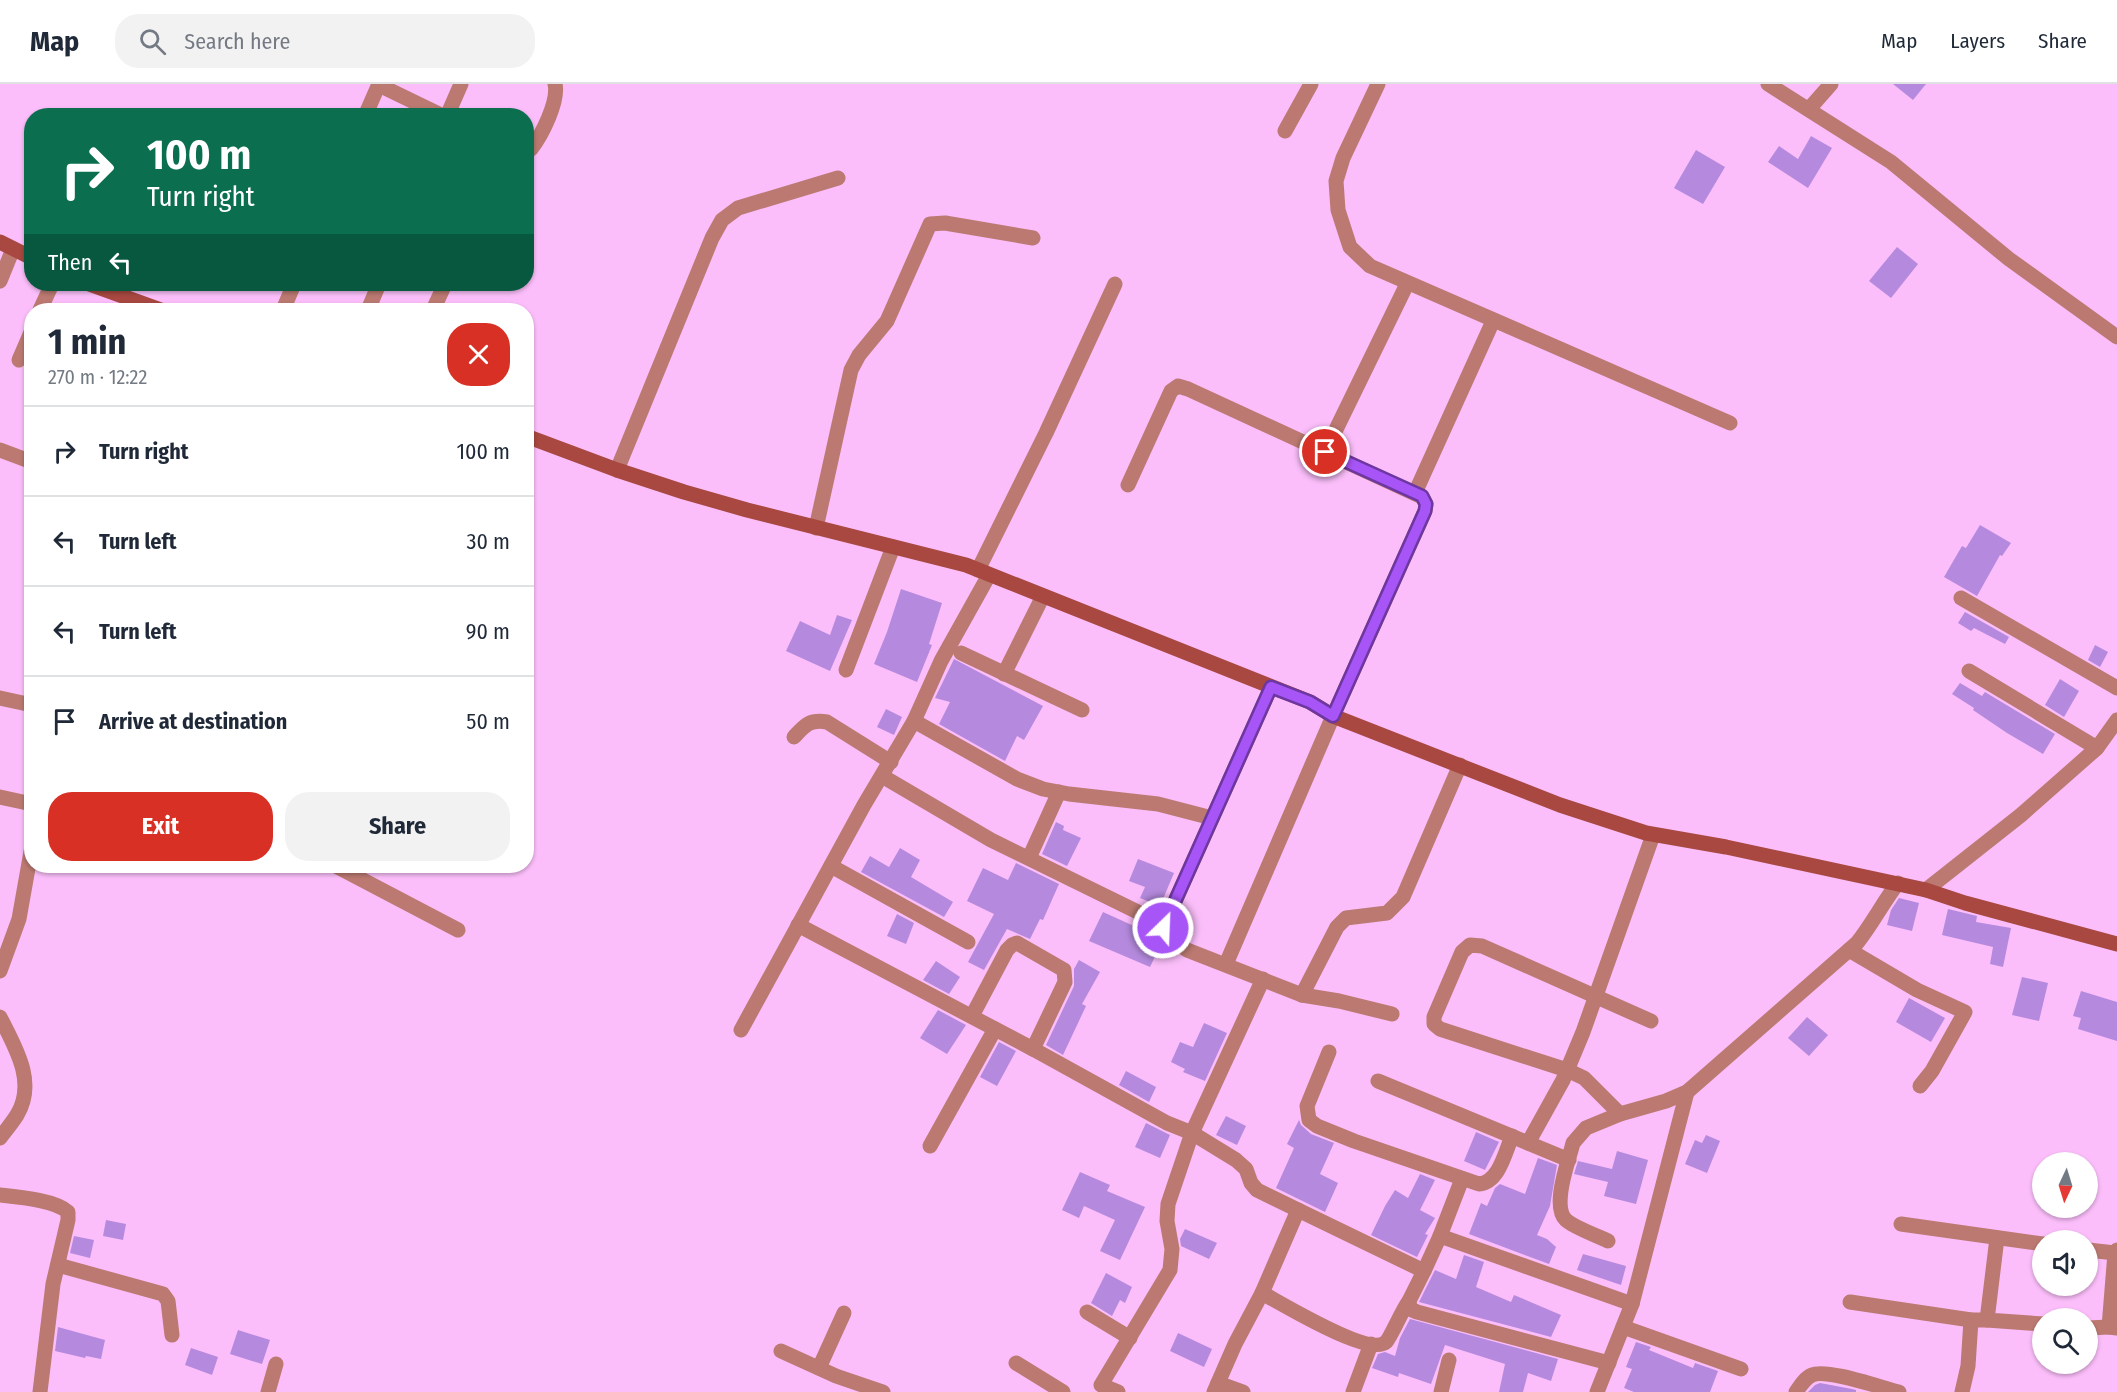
<!DOCTYPE html>
<meta charset="utf-8">
<style>
body{margin:0;font-family:"Fira Sans Condensed",sans-serif;background:#f2f2f3;color:#1f2937;height:100vh;display:flex;flex-direction:column;font-size:22px;white-space:nowrap}
*{box-sizing:border-box;margin:0}
p{font-size:20px;color:#747a83}
.icon{flex:none;width:33px;height:33px;fill:none;stroke:currentColor;stroke-width:2;stroke-linecap:round;stroke-linejoin:round}
.map{position:relative;flex:1;overflow:hidden}
.details{position:absolute;left:24px;top:219px;width:510px;height:570px;display:flex;flex-direction:column;background:#fff;border-radius:24px;box-shadow:0 2px 4px #0004}
.details>*{flex:none}
.hud{position:absolute;left:24px;top:24px;width:510px;height:183px;border-radius:24px;box-shadow:0 2px 4px #0004;background:#0b6e4f;color:#fff;overflow:hidden}
.needle{width:39px;rotate:184deg}
.tools{position:absolute;left:2032px;top:1068px;display:grid;gap:12px}
.tools a{display:grid;place-items:center;width:66px;height:66px;border-radius:50%;background:#fff;box-shadow:0 2px 4px #0004;font-size:30px}
.pin{position:absolute;display:grid;place-items:center;width:51px;height:51px;color:#fff;margin:-26px;border:3px solid #fff;border-radius:50%;box-shadow:0 2px 6px #0007}
.me{position:absolute;width:66px;margin:-33px;rotate:24deg;stroke-linejoin:round;filter:drop-shadow(0 0 4px #0008)}
.turn{display:flex;align-items:center;gap:21px;height:126px;padding:0 24px;font-size:27px}
.turn .icon{width:78px;height:78px;stroke-width:2.5}
.turn b{display:block;font-size:42px;line-height:51px}
.then{display:flex;align-items:center;height:57px;padding:0 24px;background:#0003;gap:12px;font-size:22px}
.round{display:grid;place-items:center;flex:none;width:63px;height:63px;border-radius:24px;background:#f2f2f3}
.summary{display:flex;align-items:center;justify-content:space-between;height:102px;padding:0 24px}
h1{font-size:36px;font-weight:700;line-height:45px}
.button{display:flex;gap:12px;margin-top:auto;padding:12px 24px}
.button a{flex:1;height:69px;border-radius:24px;background:#d93025;color:#fff;font-size:24px;font-weight:700;line-height:69px;text-align:center}
.button a+a{background:#f2f2f3;color:#1f2937}
ul{padding:0;list-style:none}
li{display:flex;align-items:center;gap:18px;height:90px;padding:0 24px;border-top:2px solid #e0e1e3}
li div{flex:1}
li b{display:block;font-size:22px}
li em{font-style:normal}
header{display:flex;align-items:center;gap:36px;box-sizing:border-box;height:84px;padding:0 30px;background:#fff;border-bottom:2px solid #e0e1e3}
header strong{font-size:28px}
nav{display:flex;gap:33px;margin-inline-start:auto;font-size:21px}
.search{width:420px;height:54px;background:#f2f2f3;display:flex;align-items:center;gap:15px;box-sizing:border-box;padding:0 21px;border-radius:24px;color:#747a83;font-size:22px}
.map>svg:first-child{display:block}
</style>
<header>
<strong>Map</strong>
<div class="search"><svg class="icon" aria-label="search" viewBox="0 0 24 24"><circle cx="10" cy="10" r="6"/><path d="M15 15l6 6"/></svg>Search here</div>
<nav><a>Map</a><a>Layers</a><a>Share</a></nav>
</header>
<div class="map">
<svg width="2117" height="1308" viewBox="0 0 2117 1308">
<rect width="100%" height="100%" fill="#fbbefa"/>
<g fill="#b58ade">
<path d="M1893,0h33l-13,16z"/>
<path d="M1811,52l21,12 -24,40 -40,-26 11,-16 19,13z"/>
<path d="M1696,66l29,17 -22,37 -29,-16z"/>
<path d="M1897,163l21,17 -27,34 -22,-17z"/>
<path d="M1980,441l31,18 -9,13 -2,-1 -23,41 -33,-19 18,-31 4,2z"/>
<path d="M901,505l41,14 -13,41 3,1 -15,37 -43,-18 13,-32z"/>
<path d="M1965,528l44,25 -4,7 -31,-16 -3,3 -13,-8z"/>
<path d="M837,531l15,5 -22,51 -44,-20 14,-30 30,14z"/>
<path d="M2095,561l13,7 -8,15 -12,-7z"/>
<path d="M954,575l89,47 -19,34 -7,-4 -12,25 -66,-37 11,-22 -15,-4z"/>
<path d="M2060,595l19,12 -15,26 -19,-12z"/>
<path d="M1960,599l22,13 3,-4 70,42 -12,20 -36,-21 -34,-23 1,-2 -22,-14z"/>
<path d="M886,625l16,8 -8,18 -17,-8z"/>
<path d="M1056,738l8,4 -1,4 18,8 -14,28 -25,-12z"/>
<path d="M900,764l20,12 -9,17 42,25 -9,15 -83,-45 9,-16 19,11z"/>
<path d="M1138,775l36,14 -14,33 -20,-8 5,-11 -16,-6z"/>
<path d="M1016,779l43,21 -16,36 -3,-1 -10,20 -23,-10 -23,41 -16,-8 26,-48 -27,-13 16,-33 25,12z"/>
<path d="M1899,814l20,5 -7,28 -25,-6 4,-15z"/>
<path d="M1948,825l29,7 -1,6 35,6 -8,39 -13,-3 3,-17 -51,-12z"/>
<path d="M1103,828l53,24 6,6 -12,25 -61,-26z"/>
<path d="M897,830l17,9 -8,21 -19,-8z"/>
<path d="M1079,876l21,12 -18,32 4,2 -23,49 -17,-10 28,-59v-17z"/>
<path d="M936,877l24,16 -11,17 -26,-14z"/>
<path d="M2022,893l26,6 -9,38 -27,-6z"/>
<path d="M2081,907l36,11v39l-39,-12 3,-11 -8,-2z"/>
<path d="M1909,914l36,20 -14,24 -35,-20z"/>
<path d="M938,926l28,15 -19,29 -27,-16z"/>
<path d="M1807,933l21,18 -19,21 -21,-18z"/>
<path d="M1204,939l23,10 -22,48 -22,-9 2,-3 -14,-7 9,-20 13,5z"/>
<path d="M999,958l17,9 -19,35 -17,-9z"/>
<path d="M1126,987l30,16 -7,15 -30,-17z"/>
<path d="M1226,1032l20,10 -9,19 -21,-10z"/>
<path d="M1299,1036l2,5 10,9 23,9 -14,31 18,9 -13,29 -49,-24 18,-40 -7,-4z"/>
<path d="M1146,1039l24,12 -10,23 -25,-11z"/>
<path d="M1476,1048l23,10 -14,28 -21,-9z"/>
<path d="M1706,1051l14,6 -13,32 -22,-9 10,-24 7,3z"/>
<path d="M1617,1067l31,9 -12,44 -32,-8 4,-14 -34,-8 4,-13 34,8z"/>
<path d="M1538,1074l19,7 -7,41 -13,29 10,4 9,8 -7,17 -80,-30 12,-31 6,3 8,-18 5,-4 25,10z"/>
<path d="M1080,1088l30,13 -3,6 38,16 -25,53 -20,-9 15,-31 -31,-14 -5,12 -17,-8z"/>
<path d="M1420,1090l15,6 -15,30 15,8 -10,16 3,1 -11,22 -46,-22 14,-29 10,-16 13,8z"/>
<path d="M106,1136l20,4 -3,16 -20,-4z"/>
<path d="M1185,1145l32,14 -8,16 -28,-13 -1,-7z"/>
<path d="M74,1152l20,4 -4,18 -20,-5z"/>
<path d="M1583,1170l43,12 -5,19 -44,-15z"/>
<path d="M1464,1171l20,7 -8,25 35,15 3,-7 47,20 -10,22 -132,-35 16,-32 21,9z"/>
<path d="M1106,1189l26,14 -7,16 -5,-3 -8,16 -21,-13z"/>
<path d="M1410,1235l148,40 -7,22 -23,-8 -5,19h-24l6,-28 -60,-19 -14,39 -32,-11 -1,4 -26,-9 6,-14 7,-2 10,4 5,-18z"/>
<path d="M58,1243l47,13 -4,19 -15,-3 -1,2 -30,-7z"/>
<path d="M238,1246l32,10 -8,24 -32,-10z"/>
<path d="M1178,1249l34,16 -8,18 -34,-16z"/>
<path d="M1636,1258l15,5 -2,3 44,18 2,-5 23,8 -8,21h-76l-10,-4 8,-19 -6,-2z"/>
<path d="M191,1264l27,9 -6,18 -27,-10z"/>
<path d="M1820,1299l32,6 4,1v2h-48l7,-7z"/>
</g>
<g fill="none" stroke-linecap="round" stroke-linejoin="round">
<g stroke="#bb7971" stroke-width="15">
<path d="M1378,0l-35,74 -7,23 2,29 12,37 20,19 360,157"/>
<path d="M1768,0l123,78 118,97 108,78"/>
<path d="M379,1l64,31"/>
<path d="M1809,25l22,-25"/>
<path d="M365,32l14,-32"/>
<path d="M447,32l14,-32"/>
<path d="M1285,47l26,-47"/>
<path d="M526,65h5c11,-14 28,-48 24,-65"/>
<path d="M0,197l13,-32"/>
<path d="M40,226l12,-26"/>
<path d="M283,226l11,-26"/>
<path d="M368,226l11,-26"/>
<path d="M433,226l12,-26"/>
<path d="M19,276l13,-30"/>
<path d="M0,366l32,12"/>
<path d="M1325,368l82,-168"/>
<path d="M617,386l95,-232 10,-18 16,-12 100,-30"/>
<path d="M1128,401l43,-94 7,-5 10,3 234,108 4,7 -1,7 -92,205 -107,248"/>
<path d="M1415,409l78,-172"/>
<path d="M816,444l35,-158 8,-15 28,-34 43,-97 15,-1 88,15"/>
<path d="M978,486l68,-137 69,-149"/>
<path d="M1961,514l156,90"/>
<path d="M961,569l121,57"/>
<path d="M846,586l47,-123"/>
<path d="M1969,587l128,77"/>
<path d="M1004,590l39,-78"/>
<path d="M0,614l32,7"/>
<path d="M914,637l103,58 26,10 26,5 89,10 54,14"/>
<path d="M794,653c11,-12 16,-18 33,-15l64,40"/>
<path d="M882,692l109,64 159,78c13,10 23,23 37,32l115,45 37,6 53,13"/>
<path d="M0,713l32,7"/>
<path d="M1029,774l30,-66"/>
<path d="M336,782l122,64"/>
<path d="M831,782l137,76"/>
<path d="M1926,806l95,-75 76,-67 20,-28"/>
<path d="M798,841l235,124"/>
<path d="M1163,844l108,-241"/>
<path d="M1849,866l68,40 48,22 -33,59 -12,15"/>
<path d="M0,887l19,-52 13,-73"/>
<path d="M1302,911l35,-68 9,-9 41,-5 16,-16 57,-132"/>
<path d="M972,932l35,-66 5,-5 5,-2 47,27 1,12 -32,67 134,74 25,10 44,27 10,9 5,14 6,7 41,20"/>
<path d="M0,933c15,30 37,65 17,98 -5,8 -11,15 -17,23"/>
<path d="M741,946l123,-225 50,-84 27,-60 48,-86"/>
<path d="M1329,968l-22,54 2,14 8,6 37,15 125,43c20,-2 26,-31 33,-48"/>
<path d="M1378,997l191,79"/>
<path d="M1620,1030l-36,-36 -17,-8 -127,-41 -6,-5v-7l28,-65 8,-7 12,1 169,75"/>
<path d="M1528,1059l35,-63 20,-48 70,-197"/>
<path d="M930,1062l65,-117"/>
<path d="M0,1111c18,2 55,5 68,17v8l-15,64 -13,108"/>
<path d="M1901,1140l142,20"/>
<path d="M1440,1152l192,68"/>
<path d="M1997,1154l-10,82 56,4"/>
<path d="M1608,1157c-10,-5 -35,-14 -42,-21 -15,-14 3,-60 7,-77l13,-15 34,-14 46,-13 21,-9 170,-149c16,-20 26,-41 41,-60"/>
<path d="M2088,1166l27,3 2,-3"/>
<path d="M2115,1169l-6,74 8,1"/>
<path d="M58,1181l105,29 5,7 4,34"/>
<path d="M1424,1187l16,-35 22,-57"/>
<path d="M1262,1209c19,10 107,64 124,49 5,-5 16,-32 23,-41"/>
<path d="M1850,1218l121,18h16"/>
<path d="M1087,1228l43,26"/>
<path d="M1623,1243l118,42"/>
<path d="M2088,1244l21,-1"/>
<path d="M781,1267l55,25 47,16"/>
<path d="M1016,1279l47,29"/>
<path d="M819,1284l25,-55"/>
<path d="M1218,1299l25,9"/>
<path d="M268,1308l8,-28"/>
<path d="M1118,1308l-17,-7 69,-115 2,-21 -5,-28 1,-17 24,-71 71,-154"/>
<path d="M1214,1308l21,-48 27,-51 36,-83 126,61 -15,30 1,8 7,3 192,51"/>
<path d="M1353,1308l18,-48"/>
<path d="M1441,1308l8,-32"/>
<path d="M1597,1308l35,-88 55,-212"/>
<path d="M1796,1308c4,-6 9,-14 16,-17 14,-7 70,13 87,17"/>
<path d="M1962,1308l6,-26 3,-46"/>
</g>
<g stroke="#a84840" stroke-width="15">
<path d="M0,158l32,16"/>
<path d="M89,200l72,26"/>
<path d="M526,352l91,34 67,22 63,18 219,55 344,137 23,14 227,89 86,28 80,14 200,43 39,13 152,41"/>
</g>
</g>
<g fill="none" stroke-linecap="round" stroke-linejoin="round">
<defs>
<path id="route" d="M1163,844l108,-241 39,15 23,14 92,-205 1,-7 -4,-8 -97,-44"/>
</defs>
<use href="#route" stroke="#6d37a1" stroke-width="15"/>
<use href="#route" stroke="#a855f7" stroke-width="10"/>
</g>
</svg>
<div class="tools">
<a><svg class="needle" viewBox="-14 -14 28 28"><path d="M0-13l5 13h-10z" fill="#e53935"/><path d="M0 13l5-13h-10z" fill="#747a83"/></svg></a>
<a><svg class="icon" aria-label="sound" viewBox="0 0 24 24"><path d="M4 9h4l5-4v14l-5-4H4zM17 9q2 3 0 6"/></svg></a>
<a><svg class="icon" aria-label="search" viewBox="0 0 24 24"><circle cx="10" cy="10" r="6"/><path d="M15 15l6 6"/></svg></a>
</div>
<div class="pin" style="left:1325px;top:368px;background:#d93025"><svg class="icon" aria-label="arrive" viewBox="0 0 24 24"><path d="M6 21V4h12l-3 4 3 4H6"/></svg></div>
<svg class="me" style="left:1163px;top:844px" viewBox="-20 -20 40 40"><circle r="17" fill="#a855f7" stroke="#fff" stroke-width="3"/><path d="M0-11L8 9 0 5-8 9z" fill="#fff"/></svg>
<div class="hud">
<div class="turn"><svg class="icon" aria-label="right" viewBox="0 0 24 24"><path d="M7 20v-9h11M14 6l5 5-5 5"/></svg><div><b>100 m</b>Turn right</div></div>
<div class="then">Then<svg class="icon" aria-label="left" viewBox="0 0 24 24"><path d="M17 20v-9H6M10 6l-5 5 5 5"/></svg></div>
</div>
<section class="details">
<div class="summary"><div><h1>1 min</h1><p>270 m · 12:22</p></div><a class="round" style="background:#d93025;color:#fff"><svg class="icon" aria-label="close" viewBox="0 0 24 24"><path d="M6 6l12 12M18 6L6 18"/></svg></a></div>
<ul>
<li><svg class="icon" aria-label="right" viewBox="0 0 24 24"><path d="M7 20v-9h11M14 6l5 5-5 5"/></svg><div><b>Turn right</b></div><em>100 m</em></li>
<li><svg class="icon" aria-label="left" viewBox="0 0 24 24"><path d="M17 20v-9H6M10 6l-5 5 5 5"/></svg><div><b>Turn left</b></div><em>30 m</em></li>
<li><svg class="icon" aria-label="left" viewBox="0 0 24 24"><path d="M17 20v-9H6M10 6l-5 5 5 5"/></svg><div><b>Turn left</b></div><em>90 m</em></li>
<li><svg class="icon" aria-label="arrive" viewBox="0 0 24 24"><path d="M6 21V4h12l-3 4 3 4H6"/></svg><div><b>Arrive at destination</b></div><em>50 m</em></li>
</ul>
<div class="button"><a>Exit</a><a>Share</a></div>
</section>
</div>
